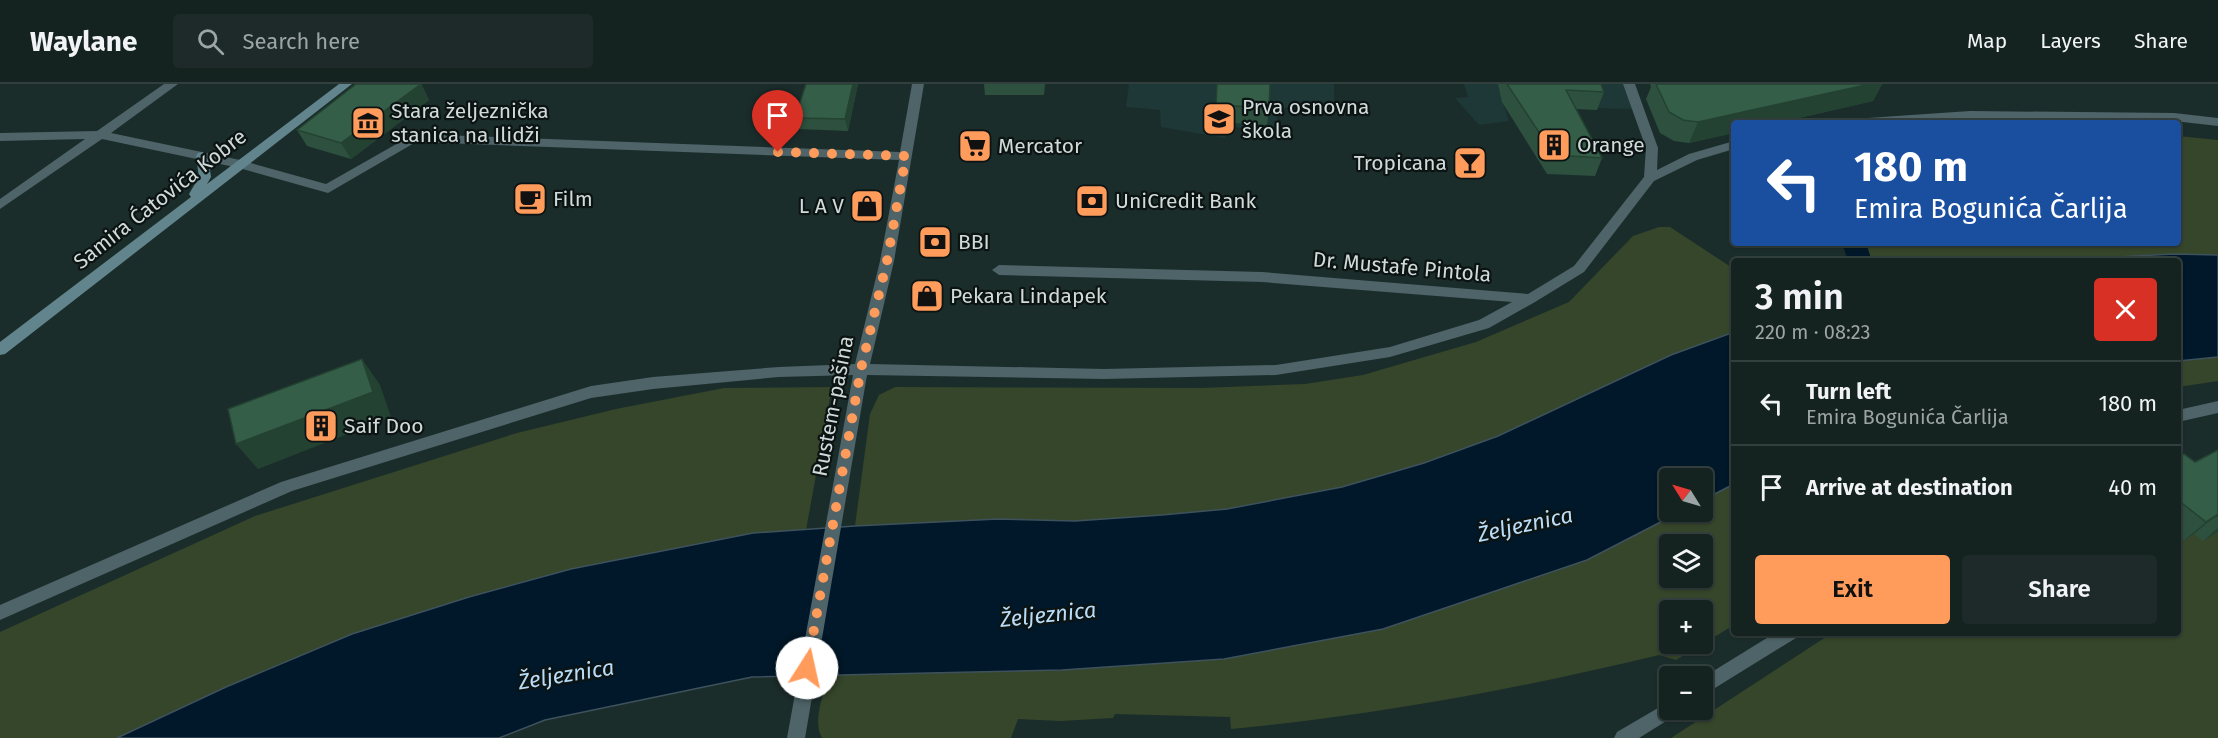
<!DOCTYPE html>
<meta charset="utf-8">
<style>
body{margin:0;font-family:"Fira Sans",sans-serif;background:#1d2a29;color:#f1f3f6;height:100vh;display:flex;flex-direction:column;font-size:22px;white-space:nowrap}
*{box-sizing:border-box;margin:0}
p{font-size:20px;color:#9da4a5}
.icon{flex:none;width:33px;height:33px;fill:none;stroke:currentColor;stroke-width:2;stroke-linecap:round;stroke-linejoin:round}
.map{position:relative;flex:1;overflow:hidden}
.details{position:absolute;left:1731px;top:174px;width:450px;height:378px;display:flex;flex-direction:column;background:#142220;border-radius:6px;box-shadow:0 2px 4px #0004,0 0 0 2px #333f3e}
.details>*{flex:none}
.hud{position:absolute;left:1731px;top:36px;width:450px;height:126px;border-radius:6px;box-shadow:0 2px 4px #0004,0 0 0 2px #333f3e;background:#1a4fa0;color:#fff;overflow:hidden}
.needle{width:39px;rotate:307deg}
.controls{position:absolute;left:1659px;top:384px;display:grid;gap:12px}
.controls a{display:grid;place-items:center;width:54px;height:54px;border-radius:6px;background:#142220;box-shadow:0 2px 4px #0004,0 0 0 2px #333f3e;font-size:30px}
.pin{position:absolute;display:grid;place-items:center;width:51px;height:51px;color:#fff;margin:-62px -26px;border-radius:50% 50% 50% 0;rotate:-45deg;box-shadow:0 0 6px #0007}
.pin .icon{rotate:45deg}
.me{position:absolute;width:66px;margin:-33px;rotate:10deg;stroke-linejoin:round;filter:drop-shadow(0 0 4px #0008)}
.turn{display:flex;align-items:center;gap:21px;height:126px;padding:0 24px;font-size:27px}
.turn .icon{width:78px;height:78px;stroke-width:2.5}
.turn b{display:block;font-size:42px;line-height:51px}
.round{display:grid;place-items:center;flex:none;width:63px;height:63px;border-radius:6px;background:#1d2a29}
.head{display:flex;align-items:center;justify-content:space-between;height:102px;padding:0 24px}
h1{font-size:36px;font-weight:600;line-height:45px}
.primary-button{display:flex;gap:12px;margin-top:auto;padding:12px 24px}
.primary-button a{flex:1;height:69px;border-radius:6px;background:#ff9b5b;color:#111;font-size:24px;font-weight:600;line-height:69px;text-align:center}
.primary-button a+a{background:#1d2a29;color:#f1f3f6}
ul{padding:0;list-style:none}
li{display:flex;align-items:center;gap:18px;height:84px;padding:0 24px;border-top:2px solid #333f3e}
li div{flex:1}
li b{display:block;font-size:22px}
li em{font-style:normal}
header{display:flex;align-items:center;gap:36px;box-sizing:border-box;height:84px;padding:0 30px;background:#142220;border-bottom:2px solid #333f3e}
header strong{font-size:28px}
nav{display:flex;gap:33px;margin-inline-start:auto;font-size:21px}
.search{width:420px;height:54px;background:#1d2a29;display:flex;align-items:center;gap:15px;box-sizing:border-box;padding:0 21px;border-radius:6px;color:#9da4a5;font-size:22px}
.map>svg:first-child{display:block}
</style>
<header>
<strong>Waylane</strong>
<div class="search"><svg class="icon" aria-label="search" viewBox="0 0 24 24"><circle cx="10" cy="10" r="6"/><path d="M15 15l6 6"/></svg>Search here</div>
<nav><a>Map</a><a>Layers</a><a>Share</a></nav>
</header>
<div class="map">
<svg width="2218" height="654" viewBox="0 0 2218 654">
<rect width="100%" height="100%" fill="#1b2d2b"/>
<g fill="#1d3836">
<path d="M1129,0h205v23l-57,1v22l-50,-3 -2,11 -64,-11 -1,-17 -34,-3z"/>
<path d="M1464,0h160l9,25 -129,-3 5,15 -30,4 -24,-27 13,-1z"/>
</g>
<g fill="#36462a" fill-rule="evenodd">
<path d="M2178,52l40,4v115l-44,-1 -133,7h-175l-7,-18h319z"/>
<path d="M1659,143h11l64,42v63l-63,23 -173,81 -74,27 -82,24 -115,22 -65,6 -87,6 -77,-2 -143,7 15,-112 9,-19 16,-8 307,1 103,-4 58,-9 113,-33 93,-40 64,-66z"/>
<path d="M2218,273v24l-40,6v-26z"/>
<path d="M832,303l-26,143 -53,3 -182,36 -102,28 -117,37 -126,53 -109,51h-117v-106l255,-116 262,-83 99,-24 108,-21z"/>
<path d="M2218,371v283h-547l161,-105h346v-159z"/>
<path d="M1734,400v141l-58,35 -17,-5c-141,34 -283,60 -428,74l-1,-12 -115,-3 -2,4 -53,3 -42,-2 -7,19h-189c-10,-18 2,-44 7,-63l233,-5 162,-11 159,-30 204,-69 93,-48h22l1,-12zM1670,460h32v34h-32zM1670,526h32v34h-32z"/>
</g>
<g fill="#001829" stroke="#3e525e" stroke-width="1.5">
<path d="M2174,170l44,1v102l-40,4v-100h-137z"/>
<path d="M1734,248v152l-31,16 -1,-22h-32v34h10l-93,48 -204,69 -159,30 -162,11 -310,7 -207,43 -46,18h-382l109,-51 126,-53 117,-37 102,-28 182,-36 102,-7 143,-7 77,2 87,-6 65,-6 115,-22 82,-24 74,-27 173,-81z"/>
</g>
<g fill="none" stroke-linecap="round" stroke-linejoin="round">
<path fill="#001829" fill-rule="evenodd" d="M1842,159h24l6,18h-24z"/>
<g fill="#4e6469" fill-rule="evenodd">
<path d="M164,0h14l-67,49 129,27 86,24 88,-50 486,18 12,-68h12l-30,177 -24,103 234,5 172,-4 114,-18 89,-27 33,-18 -250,-20 -263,-7 -7,-5 7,-5 263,7 266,22 46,-28 70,-89 2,-29 -23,-64h12l23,64 -1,22 32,-16 45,-13v8l-37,11 -43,21 -70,91 -49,30 -46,26 -99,29 -114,18 -172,4 -237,-4 -62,363h-18l66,-363 -74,2 -126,12 -62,9 -299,93 -292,129v-15l281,-123 310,-96 62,-9 126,-10 76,-3 25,-103 19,-101 -483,-18 -88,51 -89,-25 -137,-29 -102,70v-10l85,-60 -85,2v-8l97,-2z"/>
<path d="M1970,27l204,2 44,5v8l-44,-5 -204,-2 -63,4h-60l6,-4z"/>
</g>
<g fill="#4e6469" fill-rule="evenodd">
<path d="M2218,317v12l-40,9v-12z"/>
<path d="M1775,549h24l-3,5 -94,58v-18z"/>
<path d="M1670,617v9h9l-3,5 -37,23h-25l3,-6z"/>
</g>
<path fill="#62858d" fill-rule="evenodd" d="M339,0h13l-347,270 -5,1v-13l191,-145 -2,-3 10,-17 -3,-21 2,-3 4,-1 6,4 3,21 -4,7z"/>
</g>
<g fill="#2d513e">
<path d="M421,0l8,16 -78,59 -44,-13 -10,-16z"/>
<path d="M806,0h52l-10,47 -50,-2 -3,-11z"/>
<path d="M984,0h61l-1,11h-59z"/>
<path d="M1217,0l52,24 -2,17 -52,-3z"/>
<path d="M1498,0h103l3,8 -7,18 -21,-1 26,49 -7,18 -48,-2 -45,-72z"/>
<path d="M1650,0h232l-9,17 -184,42 -15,-2 -14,-8 -14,-34 5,-12z"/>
<path d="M2218,366v82l-15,9 -9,-7 -11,7 -5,-4v-79l17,4z"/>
</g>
<g fill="#244232">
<path d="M421,0l8,16 -78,59 -10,-16z"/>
<path d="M853,0h5l-10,47 -3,-12z"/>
<path d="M1870,0h12l-9,17 -96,22h-43v10l-45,10 9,-21z"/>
<path d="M362,275l18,26 11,32 -133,52 -22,-25z"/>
<path d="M2217,431l-23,19 -11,7 23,-19z"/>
<path d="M2218,444v4l-15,9z"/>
</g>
<g fill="#345e48" stroke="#244232" stroke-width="1.5">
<path d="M356,0h65l-80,59 -44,-13z"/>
<path d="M806,0h47l-8,35 -50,-1z"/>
<path d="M1217,0h53l-1,24 -53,-3z"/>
<path d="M1507,0h94l3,8 -38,-2 36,68 -48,-3z"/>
<path d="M1656,0h214l-172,38 -15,-2 -14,-8z"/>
<path d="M362,275l11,33 -137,52 -8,-35z"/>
<path d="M2218,366v66l-1,-1 -11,7 -28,-22v-42l6,-4 11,8z"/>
</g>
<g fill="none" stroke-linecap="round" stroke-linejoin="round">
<path stroke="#ff9b5b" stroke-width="10" stroke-dasharray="0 18" d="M778,68l128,4 -19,105 -26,108 -54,299"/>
</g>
<defs>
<symbol id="school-square" viewBox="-11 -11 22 22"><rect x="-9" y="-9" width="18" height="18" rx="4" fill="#ff9b5b" stroke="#0c1313"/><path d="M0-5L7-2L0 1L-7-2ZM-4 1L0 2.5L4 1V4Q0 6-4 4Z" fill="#111"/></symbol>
<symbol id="museum-square" viewBox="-11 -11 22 22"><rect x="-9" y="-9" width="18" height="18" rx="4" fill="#ff9b5b" stroke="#0c1313"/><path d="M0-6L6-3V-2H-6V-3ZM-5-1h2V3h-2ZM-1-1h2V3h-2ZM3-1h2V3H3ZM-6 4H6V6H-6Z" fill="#111"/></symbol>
<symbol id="building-square" viewBox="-11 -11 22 22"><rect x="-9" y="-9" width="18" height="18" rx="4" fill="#ff9b5b" stroke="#0c1313"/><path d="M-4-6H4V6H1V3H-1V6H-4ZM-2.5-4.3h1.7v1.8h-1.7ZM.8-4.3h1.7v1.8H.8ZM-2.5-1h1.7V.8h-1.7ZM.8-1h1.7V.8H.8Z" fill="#111"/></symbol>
<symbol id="supermarket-square" viewBox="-11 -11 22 22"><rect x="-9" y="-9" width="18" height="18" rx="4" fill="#ff9b5b" stroke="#0c1313"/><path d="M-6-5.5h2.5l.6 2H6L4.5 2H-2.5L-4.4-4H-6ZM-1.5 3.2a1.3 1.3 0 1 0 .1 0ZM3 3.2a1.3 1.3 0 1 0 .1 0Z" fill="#111"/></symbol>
<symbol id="bar-square" viewBox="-11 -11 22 22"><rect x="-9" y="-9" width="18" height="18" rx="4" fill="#ff9b5b" stroke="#0c1313"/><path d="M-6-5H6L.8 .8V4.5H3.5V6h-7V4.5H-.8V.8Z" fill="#111"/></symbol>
<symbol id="cafe-square" viewBox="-11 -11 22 22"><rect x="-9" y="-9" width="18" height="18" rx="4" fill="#ff9b5b" stroke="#0c1313"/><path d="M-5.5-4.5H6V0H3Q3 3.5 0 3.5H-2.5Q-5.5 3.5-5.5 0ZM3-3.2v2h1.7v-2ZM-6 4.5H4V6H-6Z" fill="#111"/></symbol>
<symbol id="bank-square" viewBox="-11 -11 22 22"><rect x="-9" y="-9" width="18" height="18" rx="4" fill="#ff9b5b" stroke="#0c1313"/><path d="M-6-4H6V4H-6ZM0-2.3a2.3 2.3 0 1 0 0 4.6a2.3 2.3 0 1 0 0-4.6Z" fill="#111"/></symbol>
<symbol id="shop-square" viewBox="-11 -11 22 22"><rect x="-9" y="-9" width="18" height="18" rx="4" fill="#ff9b5b" stroke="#0c1313"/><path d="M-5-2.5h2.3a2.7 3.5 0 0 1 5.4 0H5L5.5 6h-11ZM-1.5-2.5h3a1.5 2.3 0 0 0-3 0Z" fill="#111"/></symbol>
</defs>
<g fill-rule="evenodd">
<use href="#school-square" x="1200" y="16" width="38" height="38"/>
<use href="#museum-square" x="349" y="20" width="38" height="38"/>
<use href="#building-square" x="1535" y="42" width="38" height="38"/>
<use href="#supermarket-square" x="956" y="43" width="38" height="38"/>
<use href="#bar-square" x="1451" y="60" width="38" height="38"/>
<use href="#cafe-square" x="511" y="96" width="38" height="38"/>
<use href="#bank-square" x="1073" y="98" width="38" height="38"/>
<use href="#shop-square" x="848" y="103" width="38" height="38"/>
<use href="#bank-square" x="916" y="139" width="38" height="38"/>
<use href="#shop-square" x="908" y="193" width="38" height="38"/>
<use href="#building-square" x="302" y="323" width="38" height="38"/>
</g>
<g text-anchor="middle" stroke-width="4.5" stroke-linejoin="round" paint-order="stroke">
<g font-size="21" fill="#d0dbd9" stroke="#0c1313" text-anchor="start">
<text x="1242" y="30">Prva osnovna<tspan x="1242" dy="24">škola</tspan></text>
<text x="391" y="34">Stara željeznička<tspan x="391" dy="24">stanica na Ilidži</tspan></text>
<text x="1577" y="68">Orange</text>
<text x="998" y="69">Mercator</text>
<text x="1447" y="86" text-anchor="end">Tropicana</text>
<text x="553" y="122">Film</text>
<text x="1115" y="124">UniCredit Bank</text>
<text x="844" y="129" text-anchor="end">L A V</text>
<text x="958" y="165">BBI</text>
<text x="950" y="219">Pekara Lindapek</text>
<text x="344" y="349">Saif Doo</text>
</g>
<g font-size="21" fill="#d0dbd9" stroke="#0c1313">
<text transform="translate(160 115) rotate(-38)" y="7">Samira Ćatovića Kobre</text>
<text transform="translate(1402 183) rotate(5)" y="7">Dr. Mustafe Pintola</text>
<text transform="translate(833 322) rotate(-79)" y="7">Rustem-pašina</text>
</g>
<g font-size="22" font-style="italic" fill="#b9ddf8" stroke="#0c1313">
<text transform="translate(1525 440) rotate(-12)" y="8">Željeznica</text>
<text transform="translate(1048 530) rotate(-6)" y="8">Željeznica</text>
<text transform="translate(566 590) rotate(-9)" y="8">Željeznica</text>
</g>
</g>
</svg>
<div class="controls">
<a><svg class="needle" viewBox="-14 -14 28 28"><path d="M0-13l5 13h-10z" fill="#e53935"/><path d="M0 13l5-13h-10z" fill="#9da4a5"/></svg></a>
<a><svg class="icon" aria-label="layers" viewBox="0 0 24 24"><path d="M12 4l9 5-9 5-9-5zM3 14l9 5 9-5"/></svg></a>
<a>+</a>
<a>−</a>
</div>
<div class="pin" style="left:778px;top:68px;background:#d93025"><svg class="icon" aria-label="arrive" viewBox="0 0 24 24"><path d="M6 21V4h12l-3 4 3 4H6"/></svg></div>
<svg class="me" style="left:807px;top:584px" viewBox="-20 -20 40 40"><circle r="19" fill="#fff"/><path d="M0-13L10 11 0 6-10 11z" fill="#ff9b5b"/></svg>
<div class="hud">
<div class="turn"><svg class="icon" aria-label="left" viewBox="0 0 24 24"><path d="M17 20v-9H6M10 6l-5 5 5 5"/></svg><div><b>180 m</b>Emira Bogunića Čarlija</div></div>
</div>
<section class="details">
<div class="head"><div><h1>3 min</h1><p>220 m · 08:23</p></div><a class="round" style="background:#d93025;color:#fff"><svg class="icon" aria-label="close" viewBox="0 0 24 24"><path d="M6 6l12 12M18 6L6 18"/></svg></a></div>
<ul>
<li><svg class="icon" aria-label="left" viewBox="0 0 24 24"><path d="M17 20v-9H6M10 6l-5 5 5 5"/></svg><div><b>Turn left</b><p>Emira Bogunića Čarlija</p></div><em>180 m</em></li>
<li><svg class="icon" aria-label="arrive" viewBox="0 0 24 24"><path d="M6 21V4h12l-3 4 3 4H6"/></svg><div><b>Arrive at destination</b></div><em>40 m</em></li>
</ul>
<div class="primary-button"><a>Exit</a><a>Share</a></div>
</section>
</div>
